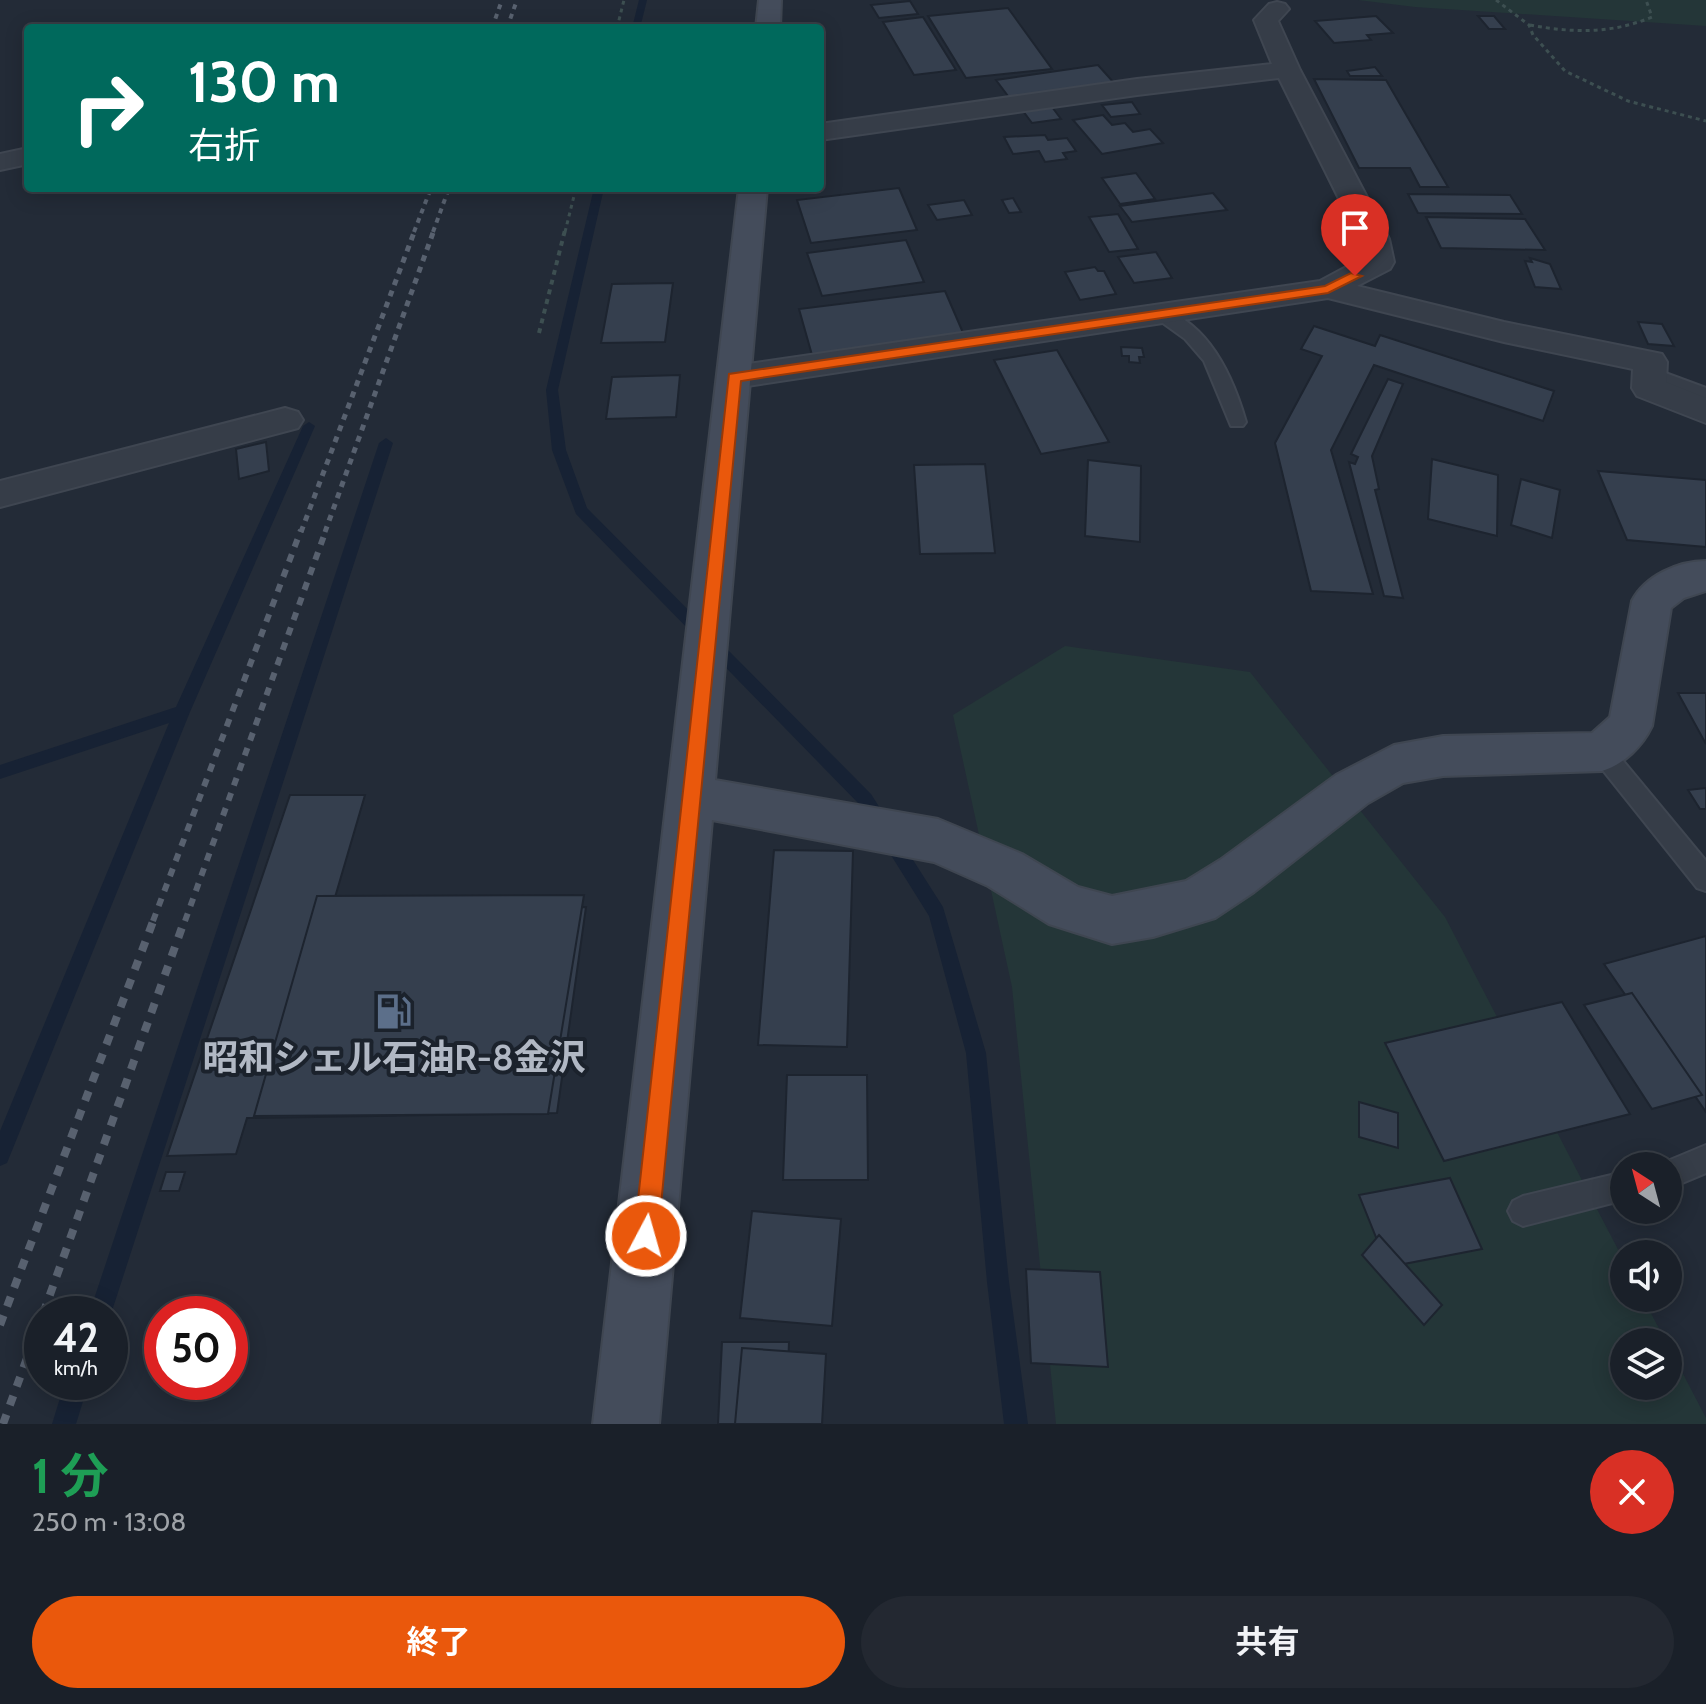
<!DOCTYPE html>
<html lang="ja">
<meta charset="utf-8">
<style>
body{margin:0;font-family:Cabin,"Noto Sans JP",sans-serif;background:#232831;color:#f1f3f6;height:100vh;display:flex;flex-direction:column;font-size:30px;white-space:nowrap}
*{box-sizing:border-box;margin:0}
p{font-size:26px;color:#9fa3a8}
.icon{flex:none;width:44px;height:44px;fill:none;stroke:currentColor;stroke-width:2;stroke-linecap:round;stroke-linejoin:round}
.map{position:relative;height:1424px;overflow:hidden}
.side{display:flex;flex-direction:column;background:#1a2029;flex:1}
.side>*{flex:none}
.hud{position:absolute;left:24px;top:24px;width:800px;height:168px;border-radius:8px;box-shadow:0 4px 20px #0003,0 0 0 2px #383e46;background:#00695c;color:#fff;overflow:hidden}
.needle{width:52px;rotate:324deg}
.buttons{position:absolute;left:1610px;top:1152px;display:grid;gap:16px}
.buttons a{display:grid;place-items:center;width:72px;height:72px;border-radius:50%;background:#1a2029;box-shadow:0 4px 20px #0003,0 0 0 2px #383e46;font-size:40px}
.speed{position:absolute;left:24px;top:1296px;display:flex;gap:16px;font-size:40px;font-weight:700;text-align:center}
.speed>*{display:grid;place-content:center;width:104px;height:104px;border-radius:50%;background:#1a2029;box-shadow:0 4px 20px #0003,0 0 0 2px #383e46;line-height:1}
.speed small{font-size:20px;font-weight:400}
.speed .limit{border:12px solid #d22;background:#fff;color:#111}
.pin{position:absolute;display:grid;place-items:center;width:68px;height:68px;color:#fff;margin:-82px -34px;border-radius:50% 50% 50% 0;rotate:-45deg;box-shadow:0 0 8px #0007}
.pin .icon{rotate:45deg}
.me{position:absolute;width:88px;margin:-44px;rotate:6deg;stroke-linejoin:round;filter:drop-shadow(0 0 6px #0008)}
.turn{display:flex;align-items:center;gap:28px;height:168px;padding:0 32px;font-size:36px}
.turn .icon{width:104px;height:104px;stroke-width:2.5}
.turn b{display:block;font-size:56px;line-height:68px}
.round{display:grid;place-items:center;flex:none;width:84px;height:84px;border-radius:42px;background:#232831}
.overview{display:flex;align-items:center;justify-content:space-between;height:136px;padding:0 32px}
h1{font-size:48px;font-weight:700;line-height:60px;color:#1e9e55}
.action{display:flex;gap:16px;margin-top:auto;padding:16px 32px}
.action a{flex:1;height:92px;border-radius:48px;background:#ea580c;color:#fff;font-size:32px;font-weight:700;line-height:92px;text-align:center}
.action a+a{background:#232831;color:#f1f3f6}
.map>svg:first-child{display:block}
</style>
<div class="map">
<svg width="1706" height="1424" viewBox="0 0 1706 1424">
<rect width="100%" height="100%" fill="#232b37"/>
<g fill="#243638">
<path d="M1358,0h348v26l-291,-19z"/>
<path d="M1065,646l185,26 195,245 179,344v37h19l23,44h-42v44h44v-41l38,73v6h-650l-44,-437 -59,-272z"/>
</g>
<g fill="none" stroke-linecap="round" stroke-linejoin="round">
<g fill="#172234" fill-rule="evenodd">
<path d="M639,0h8l-7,28h-8z"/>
<path d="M594,188h10l-46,202 8,60 21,58 284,286 72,113 43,146 23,229 19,142h-24l-17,-142 -21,-229 -37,-137 -70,-112 -283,-290 -24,-64 -6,-60z"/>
<path d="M309,422l6,4 -125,286 -183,451 -7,3v-35l169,-408 -169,56v-14l176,-58 127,-281z"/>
<path d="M386,438l7,5 -282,871 -1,3v-3h-21l290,-871z"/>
<path d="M65,1382h24l-13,42h-24z"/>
</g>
</g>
<g fill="#353f4e" stroke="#1d242f" stroke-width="2">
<path d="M910,1l8,13 -39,4 -8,-13z"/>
<path d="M1008,8l44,61 -86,9 -38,-62z"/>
<path d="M1376,16l17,17 -26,2 4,5 -37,3 -19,-22z"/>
<path d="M1478,16h16l11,13h-16z"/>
<path d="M923,17l33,53 -42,5 -31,-53z"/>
<path d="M1098,65l17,19 -104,16 -15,-20z"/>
<path d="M1375,67l7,9h-32l-3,-5z"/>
<path d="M1314,79l72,1 62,107h-28l-10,-19h-51z"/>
<path d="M1132,102l8,12 -29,3 -9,-12z"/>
<path d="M1052,107l9,12 -29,4 -9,-12z"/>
<path d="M1103,115l9,10 13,-2 8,9 17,-3 13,14 -61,11 -29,-34z"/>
<path d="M1045,135l3,5 19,-2 9,13 -13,2 4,6 -22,3 -6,-11 -26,3 -9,-17z"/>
<path d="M1136,173l19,26 -35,5 -18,-26z"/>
<path d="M899,188l18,42 -106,13 -14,-43z"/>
<path d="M1213,193l14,17 -95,12 -12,-16z"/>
<path d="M1408,194l102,1 12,19 -104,-1z"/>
<path d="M1013,198l8,14 -12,1 -7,-13z"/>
<path d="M964,200l8,15 -35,5 -9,-15z"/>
<path d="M1118,214l20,35 -29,3 -20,-35z"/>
<path d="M1426,217l99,2 20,31 -104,-2z"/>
<path d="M906,240l18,42 -102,14 -15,-43z"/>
<path d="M1156,252l16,26 -38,5 -16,-26z"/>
<path d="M1530,258l20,6 11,25 -26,-2 -10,-26 7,1z"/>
<path d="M1095,267l3,4h6l12,23 -36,6 -15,-28z"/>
<path d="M673,283l-8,59 -64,1 11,-59z"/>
<path d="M945,291l19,44 -152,20 -13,-46z"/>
<path d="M1638,322l24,2 12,22 -26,-2z"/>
<path d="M1314,326l61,20 5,-11 174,56 -11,30 -169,-56 -43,85 42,144 -62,-3 -36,-148 47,-87 -21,-7z"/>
<path d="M1121,347l21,1 2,9h-5l1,6 -11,-1v-6h-7z"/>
<path d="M1057,350l52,92 -68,12 -47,-94z"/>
<path d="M680,375l-4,42 -70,2 6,-42z"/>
<path d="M1388,379l15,5 -31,72 7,33 -4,1 28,108 -19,-2 -35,-134 6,2 3,-7 -7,-3z"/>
<path d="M266,442l3,29 -30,8 -3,-30z"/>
<path d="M1432,459l66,16 -1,61 -69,-17z"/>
<path d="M1088,460l53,6 -1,76 -55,-6z"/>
<path d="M985,464l10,89 -75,1 -6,-89z"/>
<path d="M1598,471l108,9v67l-79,-7z"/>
<path d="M1521,479l39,11 -8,48 -41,-13z"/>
<path d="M1678,693h28v51z"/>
<path d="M1706,788v21h-6l-12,-19z"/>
<path d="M290,795h75l-34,116 255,-4 -29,206 -310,5 -11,36 -69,2z"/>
<path d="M774,850l79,1 -6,196 -89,-2z"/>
<path d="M584,895l-36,219 -294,2 63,-220z"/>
<path d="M1706,936v176l-102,-148z"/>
<path d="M1632,993l70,102 -50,14 -68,-104z"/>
<path d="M1562,1002l68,112 -186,47 -59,-118z"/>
<path d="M787,1075h80l1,105h-85z"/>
<path d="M1359,1102l39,11v35l-39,-11z"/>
<path d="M166,1172h19l-6,19h-19z"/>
<path d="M1450,1178l32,71 -94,18 -29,-72z"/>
<path d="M752,1211l89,8 -9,107 -92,-8z"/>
<path d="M1379,1235l63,70 -18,20 -62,-70z"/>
<path d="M1026,1269l74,3 8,95 -77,-4z"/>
<path d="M722,1342h67l-3,82h-68z"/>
<path d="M742,1348l84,6 -4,70h-87z"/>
</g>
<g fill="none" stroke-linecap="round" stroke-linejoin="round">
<defs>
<g id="lane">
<path d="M1159,308c50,14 74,69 87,114l-3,4h-12l-27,-65 -19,-22 -32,-23 -2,-3z"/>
<path d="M1649,367l57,21v12l-63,-23 -2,-4 2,-4z"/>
<path d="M1602,742l8,3 96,116v30l-9,-3 -103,-129 -3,-7 3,-7z"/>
<path d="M1706,1145v28l-38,16v-23l-10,-1z"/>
<path d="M1624,1172v28l-101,26 -10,-5 -5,-10 5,-10 10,-5z"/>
</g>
<g id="street">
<path d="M1277,2l8,2 4,5 -11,12 22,49 89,169 5,23 -4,7 -33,17 147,36 158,32 5,8 -1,20 40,16v25l-69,-27 -5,-8 1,-19 -129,-27 -176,-44 -594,90 -12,-3 -5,-8 5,-8 12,-3 586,-85 43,-23 -4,-19 -80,-161 -142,17 -317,45v-16l317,-45 135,-15 -18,-44 15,-16z"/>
<path d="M28,148v16l-28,6v-16z"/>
<path d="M285,408l13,4 5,8 -5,8 -298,79v-26z"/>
</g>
<g id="secondary">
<path d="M759,0h22l-1,28h-24z"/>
<path d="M739,188h28l-52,592 223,39 84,35 56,33 34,9 74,-15 34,-21 116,-85 58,-30 49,-9 149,-3 18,-16 22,-116c13,-25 46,-40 74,-40v30l-22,7 -13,10 -19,118c-10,21 -28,38 -50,45l-159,5 -40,7 -35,20 -114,89 -39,26 -62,19 -41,7 -63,-20 -61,-38 -54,-24 -222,-42 -53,604h-66z"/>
</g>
</defs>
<use href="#lane" stroke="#3f4651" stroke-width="4"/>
<use href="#street" stroke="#3f4651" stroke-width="4"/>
<use href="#secondary" stroke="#3f4651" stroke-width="4"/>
<g stroke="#3d4f51" stroke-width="3" stroke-dasharray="4 4" stroke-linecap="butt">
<path d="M1496,0l33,25 4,10 32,36 63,30 78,20"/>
<path d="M1530,25c43,8 81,9 122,-8l-6,-17"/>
<path d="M617,28l7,-28"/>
<path d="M565,232l11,-44"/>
</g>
<path stroke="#3d4f51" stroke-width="4" stroke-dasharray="5 5" stroke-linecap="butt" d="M539,333l26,-103"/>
<use href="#lane" fill="#363d48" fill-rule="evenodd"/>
<use href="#street" fill="#363d48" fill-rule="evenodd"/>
<use href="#secondary" fill="#444c5b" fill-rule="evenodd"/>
<g stroke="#58616f" stroke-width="4" stroke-dasharray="5 5" stroke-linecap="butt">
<path d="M492,28l10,-28"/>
<path d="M507,28l10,-28"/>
<path d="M414,232l17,-44"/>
<path d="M433,232l16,-44"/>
</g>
<g stroke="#58616f" stroke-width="5" stroke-dasharray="6 6" stroke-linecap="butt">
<path d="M301,532l114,-302"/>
<path d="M325,532l109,-302"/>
</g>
<g stroke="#58616f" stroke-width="6" stroke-dasharray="8 8" stroke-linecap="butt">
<path d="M153,921l148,-391"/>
<path d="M185,921l141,-391"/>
</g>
<g stroke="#58616f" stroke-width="8" stroke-dasharray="10 10" stroke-linecap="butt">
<path d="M43,1314l142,-395"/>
<path d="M0,1325l154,-406"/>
<path d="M3,1424l39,-107"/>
</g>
</g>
<path fill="#ea580c" stroke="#983908" stroke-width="2" d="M1351,273l11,3 -34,17 -587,88 -83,855 -4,8 -8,4 -9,-4 -3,-8 95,-862 596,-88z"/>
<defs>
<symbol id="fuel-bare" viewBox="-9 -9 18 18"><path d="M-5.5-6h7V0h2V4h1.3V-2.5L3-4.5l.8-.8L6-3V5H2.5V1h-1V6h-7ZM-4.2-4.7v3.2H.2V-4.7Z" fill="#5c6f8a" stroke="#1b222c" stroke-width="2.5" paint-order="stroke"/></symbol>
</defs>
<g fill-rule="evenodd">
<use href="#fuel-bare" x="368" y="986" width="51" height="51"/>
</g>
<g text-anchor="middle" stroke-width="8" stroke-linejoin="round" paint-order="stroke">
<g font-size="36" font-weight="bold" fill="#b1b8c4" stroke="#1b222c">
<text x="394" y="1070">昭和シェル石油R-8金沢</text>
</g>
</g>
</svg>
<div class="buttons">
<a><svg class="needle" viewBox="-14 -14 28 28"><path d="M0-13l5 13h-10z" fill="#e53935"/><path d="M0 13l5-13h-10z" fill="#9fa3a8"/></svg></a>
<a><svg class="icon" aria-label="sound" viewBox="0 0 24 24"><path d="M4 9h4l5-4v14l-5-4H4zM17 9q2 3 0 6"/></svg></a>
<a><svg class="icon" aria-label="layers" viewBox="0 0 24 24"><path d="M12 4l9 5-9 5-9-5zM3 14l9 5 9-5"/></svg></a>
</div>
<div class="speed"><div>42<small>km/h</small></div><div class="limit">50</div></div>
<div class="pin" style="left:1355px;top:276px;background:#d93025"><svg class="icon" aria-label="arrive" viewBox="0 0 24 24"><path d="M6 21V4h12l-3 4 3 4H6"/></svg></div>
<svg class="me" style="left:646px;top:1236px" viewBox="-20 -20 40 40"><circle r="17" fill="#ea580c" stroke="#fff" stroke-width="3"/><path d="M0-11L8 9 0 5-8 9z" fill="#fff"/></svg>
<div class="hud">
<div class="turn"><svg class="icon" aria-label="right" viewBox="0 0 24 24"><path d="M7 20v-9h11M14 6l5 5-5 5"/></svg><div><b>130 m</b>右折</div></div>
</div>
</div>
<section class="side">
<div class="overview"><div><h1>1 分</h1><p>250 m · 13:08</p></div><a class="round" style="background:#d93025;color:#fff"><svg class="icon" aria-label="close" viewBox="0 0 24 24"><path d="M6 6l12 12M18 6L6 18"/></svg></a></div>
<div class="action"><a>終了</a><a>共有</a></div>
</section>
